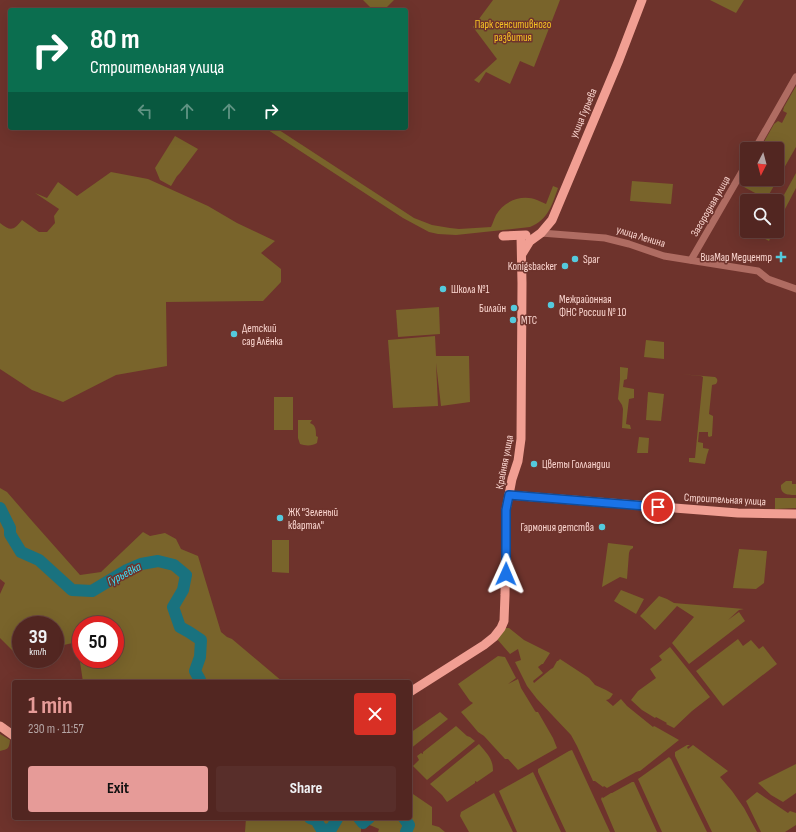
<!DOCTYPE html>
<meta charset="utf-8">
<style>
body{margin:0;font-family:"Sofia Sans Condensed",sans-serif;background:#582e2a;color:#f1f3f6;height:100vh;display:flex;flex-direction:column;font-size:15px;white-space:nowrap}
*{box-sizing:border-box;margin:0}
p{font-size:13px;color:#b5a5a5}
.icon{flex:none;width:22px;height:22px;fill:none;stroke:currentColor;stroke-width:2;stroke-linecap:round;stroke-linejoin:round}
.map{position:relative;flex:1;overflow:hidden}
.side{position:absolute;left:12px;top:680px;width:400px;height:140px;display:flex;flex-direction:column;background:#522621;border-radius:4px;box-shadow:0 4px 16px #0002,0 0 0 1px #68433f}
.side>*{flex:none}
.banner{position:absolute;left:8px;top:8px;width:400px;height:122px;border-radius:4px;box-shadow:0 4px 16px #0002,0 0 0 1px #68433f;background:#0b6e4f;color:#fff;overflow:hidden}
.needle{width:26px;rotate:186deg}
.tools{position:absolute;left:740px;top:142px;display:grid;gap:8px}
.tools a{display:grid;place-items:center;width:44px;height:44px;border-radius:4px;background:#522621;box-shadow:0 4px 16px #0002,0 0 0 1px #68433f;font-size:20px}
.speed{position:absolute;left:12px;top:616px;display:flex;gap:8px;font-size:20px;font-weight:700;text-align:center}
.speed>*{display:grid;place-content:center;width:52px;height:52px;border-radius:50%;background:#522621;box-shadow:0 4px 16px #0002,0 0 0 1px #68433f;line-height:1}
.speed small{font-size:10px;font-weight:400}
.speed .limit{border:6px solid #d22;background:#fff;color:#111}
.pin{position:absolute;display:grid;place-items:center;width:34px;height:34px;color:#fff;margin:-17px;border:2px solid #fff;border-radius:50%;box-shadow:0 1px 4px #0007}
.me{position:absolute;width:44px;margin:-22px;rotate:1deg;stroke-linejoin:round;filter:drop-shadow(0 0 3px #0008)}
.turn{display:flex;align-items:center;gap:14px;height:84px;padding:0 16px;font-size:18px}
.turn .icon{width:52px;height:52px;stroke-width:2.5}
.turn b{display:block;font-size:28px;line-height:34px}
.lanes{display:flex;align-items:center;height:38px;padding:0 16px;background:#0003;justify-content:center;gap:20px;direction:ltr}
.lanes .off{opacity:.35}
.round{display:grid;place-items:center;flex:none;width:42px;height:42px;border-radius:4px;background:#582e2a}
.overview{display:flex;align-items:center;justify-content:space-between;height:68px;padding:0 16px}
h1{font-size:24px;font-weight:700;line-height:30px;color:#e69b98}
.action{display:flex;gap:8px;margin-top:auto;padding:8px 16px}
.action a{flex:1;height:46px;border-radius:4px;background:#e69b98;color:#111;font-size:16px;font-weight:700;line-height:46px;text-align:center}
.action a+a{background:#582e2a;color:#f1f3f6}
.map>svg:first-child{display:block}
</style>
<div class="map">
<svg width="796" height="832" viewBox="0 0 796 832">
<rect width="100%" height="100%" fill="#6e332c"/>
<g fill="#79642b" fill-rule="evenodd">
<path d="M363,0h31l-10,10h-11z"/>
<path d="M493,0h67l-26,67 -14,-6 -10,23 -24,-12 -7,11 -5,-3 23,-21 -24,-32z"/>
<path d="M710,0h34l-8,13z"/>
<path d="M796,86v61l-29,51 6,3h-3l-26,-14 3,-6 -4,-2 4,-8v8h30v-30h-17l14,-25 4,-3 4,2 5,-10 -4,-2 1,-4z"/>
<path d="M265,128h11l138,90 18,7 18,3 9,1 32,-2c2,-4 3,-8 5,-12 8,-14 26,-21 41,-15 3,1 6,3 9,4l7,-18 5,2c-6,17 -10,32 -28,39l-74,8 -18,-1 -9,-2 -26,-14z"/>
<path d="M175,136l23,13 -18,24 -3,3 -6,10 -11,-6 -5,-12z"/>
<path d="M111,172l37,7 60,27 29,17 38,18 -14,12 20,16v13l-18,19 -97,1 1,64 -51,9 -53,27 -31,-12 -32,-21v-146c11,9 14,7 22,-3l17,12h8l8,-9 -1,-7 5,-7 -24,-16 12,5 11,-16 19,14z"/>
<path d="M796,173v15l-11,21 -8,-4v-2l2,1z"/>
<path d="M632,181l41,3 -2,20 -41,-3z"/>
<path d="M756,231h17v1l-4,9 -15,-8z"/>
<path d="M439,307l1,27 -42,3 -2,-27z"/>
<path d="M435,336l1,20h33l1,46 -29,4 -5,-43 2,43 -45,2 -5,-68z"/>
<path d="M646,340l18,2v17l-20,-2z"/>
<path d="M620,367l8,1v1l-1,10 -3,1 -1,7 11,2v9l-5,1 -3,25 4,1 1,4 -9,-1 1,-19 -1,-4 -4,-6 2,-20z"/>
<path d="M680,374l35,3c3,2 3,4 1,7l-4,1 -3,29 4,2v2l-1,18 -3,1 -1,-1v-4h-9l-1,10 5,1v5l6,1 -2,6 -2,9 -16,-2v-4h6l8,-81 -2,-1z"/>
<path d="M648,392l16,2 -3,27 -15,-1z"/>
<path d="M293,397v33h-19v-33z"/>
<path d="M298,420h14l-2,3c6,2 6,7 6,13l2,1 -1,6c-4,3 -12,3 -17,1l-2,-6z"/>
<path d="M639,437l10,1 -1,15h-11z"/>
<path d="M786,481h6v3h4v11c-7,0 -16,0 -15,-10z"/>
<path d="M0,488l7,4 26,30 47,53 21,-3 42,-40 7,4 15,-3 11,6 5,10 17,7 23,76 6,5 5,2 51,43h-200l-6,-40 -22,5v-22h-34v30l-3,1 -18,-18v-44l5,-11 -5,-4zM81,625h34v34h-34z"/>
<path d="M775,498h21v10l-21,1z"/>
<path d="M272,540h17v33l-17,-1z"/>
<path d="M608,543l25,3v2l-3,2 -1,3 -2,26 -7,-2 -18,10z"/>
<path d="M739,549l28,2 -3,32 -8,6 -23,-1z"/>
<path d="M621,590l23,9 -8,15 -22,-13z"/>
<path d="M659,596l8,3 7,4 70,6 -5,1 -11,10 11,-8 6,9 -56,43 -17,-21 22,-26 -17,-11 -22,24 -15,-14z"/>
<path d="M505,628h4l15,12 26,13 -7,11h-1l-4,3 5,6 -10,8 1,2 17,-14 2,-1 4,-7h1l2,-2 29,19 6,7 11,5 7,4c-2,3 -4,6 -7,6l7,6 8,-7 6,7 26,21 1,-1 2,1 23,13 -39,31h-1l-3,1 -29,16 -3,-2 -1,1 -8,-6h-2l-16,-35 -6,-11 -34,-36 -10,-13 -12,-24 6,-2 -3,-11 -8,5 -13,-15z"/>
<path d="M738,639l5,7 8,-6 8,9 4,-3 14,18 -54,42 -27,-35z"/>
<path d="M670,647l40,50 -18,14 -18,17 -8,-4 1,-1 -11,-6 -1,1 -13,-8 -11,-10 7,-9 18,-13 -6,-9 12,-9 -3,-4z"/>
<path d="M498,656l7,1 11,21 -8,6 10,-5 3,9 14,23 1,1h2l15,26 4,10 -39,22 -10,-11h-3l-21,-23 -6,-4 -5,-6 -12,-14 12,-9 -3,-2 -12,-17z"/>
<path d="M440,712l8,7 -38,30v-16z"/>
<path d="M456,726l11,10 3,1 5,4 -48,39 -14,-14 6,-6 -2,-4 4,-3 2,1v-2z"/>
<path d="M0,734l10,6c-1,9 -2,9 -10,11z"/>
<path d="M479,744c8,10 14,14 14,27l-16,11 -2,-1v2l-28,19 -5,-7 -12,-11z"/>
<path d="M687,745h3l-3,2 1,2 5,-4 35,26 -8,6 12,14 12,17 13,24h-45l-37,-76v-4z"/>
<path d="M572,750l1,2 37,80h-44l-28,-60v-3l31,-18z"/>
<path d="M669,757l2,2 36,73h-45l-24,-53z"/>
<path d="M796,764v29l-13,9 -12,-7 -13,-12z"/>
<path d="M533,772l28,60h-44l-18,-41z"/>
<path d="M632,782h2l23,50h-42l-14,-33 1,-2 1,1 8,-5h1z"/>
<path d="M410,792l22,15v18l7,2 6,5h-67l1,-3 -7,-3 -11,-4v10h-116l1,-14h164z"/>
<path d="M757,792l31,21 2,-2 6,2v12l-11,7h-24l-15,-31z"/>
<path d="M494,793l19,39h-44l-9,-16 1,-4z"/>
</g>
<g fill="none" stroke-linecap="round" stroke-linejoin="round">
<g stroke="#19727f" stroke-width="12">
<path d="M0,508l10,20v6l11,18 18,8 33,30 20,1 35,-21 14,-6 17,-3 16,4 12,10 -3,15 -10,17 7,20 9,5 12,8 -1,17 -5,14 5,9v2"/>
<path d="M310,818l6,2 6,10 9,-1 6,-10v-1"/>
<path d="M359,818l4,5 6,-5"/>
<path d="M404,818l5,7 -3,7"/>
</g>
<g stroke="#af6c62" stroke-width="7">
<path d="M755,149l41,-72"/>
<path d="M541,233l64,5 24,6 35,12 94,15 10,8 28,10"/>
<path d="M691,260l56,-97"/>
</g>
<g stroke="#f19f93" stroke-width="9">
<path d="M503,236l23,-1"/>
<path d="M522,254l8,-13 11,-8 11,-13 67,-160 23,-60"/>
<path d="M509,495l229,18 58,1"/>
<path d="M410,692l74,-47 10,-8 7,-9 3,-7 1,-26 1,-85 6,-31 6,-18 3,-22 1,-156 -1,-47"/>
<path d="M0,726l14,10"/>
</g>
</g>
<g fill="none" stroke-linecap="round" stroke-linejoin="round">
<defs>
<path id="route" d="M506,574v-64l3,-15 149,12"/>
</defs>
<use href="#route" stroke="#114b97" stroke-width="10"/>
<use href="#route" stroke="#1a73e8" stroke-width="7"/>
</g>
<g fill="#54cadd" stroke="#6e332c" stroke-width="1.5">
<path d="M779 251h4v4h4v4h-4v4h-4v-4h-4v-4h4z"/>
<circle cx="575" cy="259" r="4"/>
<circle cx="565" cy="266" r="4"/>
<circle cx="443" cy="289" r="4"/>
<circle cx="551" cy="305" r="4"/>
<circle cx="514" cy="308" r="4"/>
<circle cx="513" cy="320" r="4"/>
<circle cx="234" cy="334" r="4"/>
<circle cx="534" cy="464" r="4"/>
<circle cx="280" cy="518" r="4"/>
<circle cx="602" cy="527" r="4"/>
</g>
<g text-anchor="middle" stroke-width="3" stroke-linejoin="round" paint-order="stroke">
<g font-size="11" fill="#f6c424" stroke="#6e332c">
<text x="513" y="28">Парк сенситивного<tspan x="513" dy="13">развития</tspan></text>
</g>
<g font-size="11" fill="#fad5cf" stroke="#6e332c">
<text transform="translate(583 113) rotate(-67)" y="4">улица Гурьева</text>
<text transform="translate(710 206) rotate(-60)" y="4">Загородная улица</text>
<text transform="translate(641 236) rotate(17)" y="4">улица Ленина</text>
<text transform="translate(504 462) rotate(-79)" y="4">Крайняя улица</text>
<text transform="translate(725 499) rotate(3)" y="4">Строительная улица</text>
</g>
<g font-size="11" fill="#fad5cf" stroke="#6e332c" text-anchor="start">
<text x="772" y="261" text-anchor="end">ВиаМар Медцентр</text>
<text x="583" y="263">Spar</text>
<text x="557" y="270" text-anchor="end">Konigsbacker</text>
<text x="451" y="293">Школа №1</text>
<text x="559" y="303">Межрайонная<tspan x="559" dy="13">ФНС России № 10</tspan></text>
<text x="506" y="312" text-anchor="end">Билайн</text>
<text x="521" y="324">МТС</text>
<text x="242" y="332">Детский<tspan x="242" dy="13">сад Алёнка</tspan></text>
<text x="542" y="468">Цветы Голландии</text>
<text x="288" y="516">ЖК "Зеленый<tspan x="288" dy="13">квартал"</tspan></text>
<text x="594" y="531" text-anchor="end">Гармония детства</text>
</g>
<g font-size="12" font-style="italic" fill="#3adff6" stroke="#6e332c">
<text transform="translate(124 574) rotate(-27)" y="4">Гурьевка</text>
</g>
</g>
</svg>
<div class="tools">
<a><svg class="needle" viewBox="-14 -14 28 28"><path d="M0-13l5 13h-10z" fill="#e53935"/><path d="M0 13l5-13h-10z" fill="#b5a5a5"/></svg></a>
<a><svg class="icon" aria-label="search" viewBox="0 0 24 24"><circle cx="10" cy="10" r="6"/><path d="M15 15l6 6"/></svg></a>
</div>
<div class="speed"><div>39<small>km/h</small></div><div class="limit">50</div></div>
<div class="pin" style="left:658px;top:507px;background:#d93025"><svg class="icon" aria-label="arrive" viewBox="0 0 24 24"><path d="M6 21V4h12l-3 4 3 4H6"/></svg></div>
<svg class="me" style="left:506px;top:574px" viewBox="-20 -20 40 40"><path d="M0-17L14 15 0 8-14 15z" fill="#1a73e8" stroke="#fff" stroke-width="4"/></svg>
<div class="banner">
<div class="turn"><svg class="icon" aria-label="right" viewBox="0 0 24 24"><path d="M7 20v-9h11M14 6l5 5-5 5"/></svg><div><b>80 m</b>Строительная улица</div></div>
<div class="lanes"><svg class="icon off" aria-label="left" viewBox="0 0 24 24"><path d="M17 20v-9H6M10 6l-5 5 5 5"/></svg><svg class="icon off" aria-label="ahead" viewBox="0 0 24 24"><path d="M12 20V5M6 11l6-6 6 6"/></svg><svg class="icon off" aria-label="ahead" viewBox="0 0 24 24"><path d="M12 20V5M6 11l6-6 6 6"/></svg><svg class="icon" aria-label="right" viewBox="0 0 24 24"><path d="M7 20v-9h11M14 6l5 5-5 5"/></svg></div>
</div>
<section class="side">
<div class="overview"><div><h1>1 min</h1><p>230 m · 11:57</p></div><a class="round" style="background:#d93025;color:#fff"><svg class="icon" aria-label="close" viewBox="0 0 24 24"><path d="M6 6l12 12M18 6L6 18"/></svg></a></div>
<div class="action"><a>Exit</a><a>Share</a></div>
</section>
</div>
